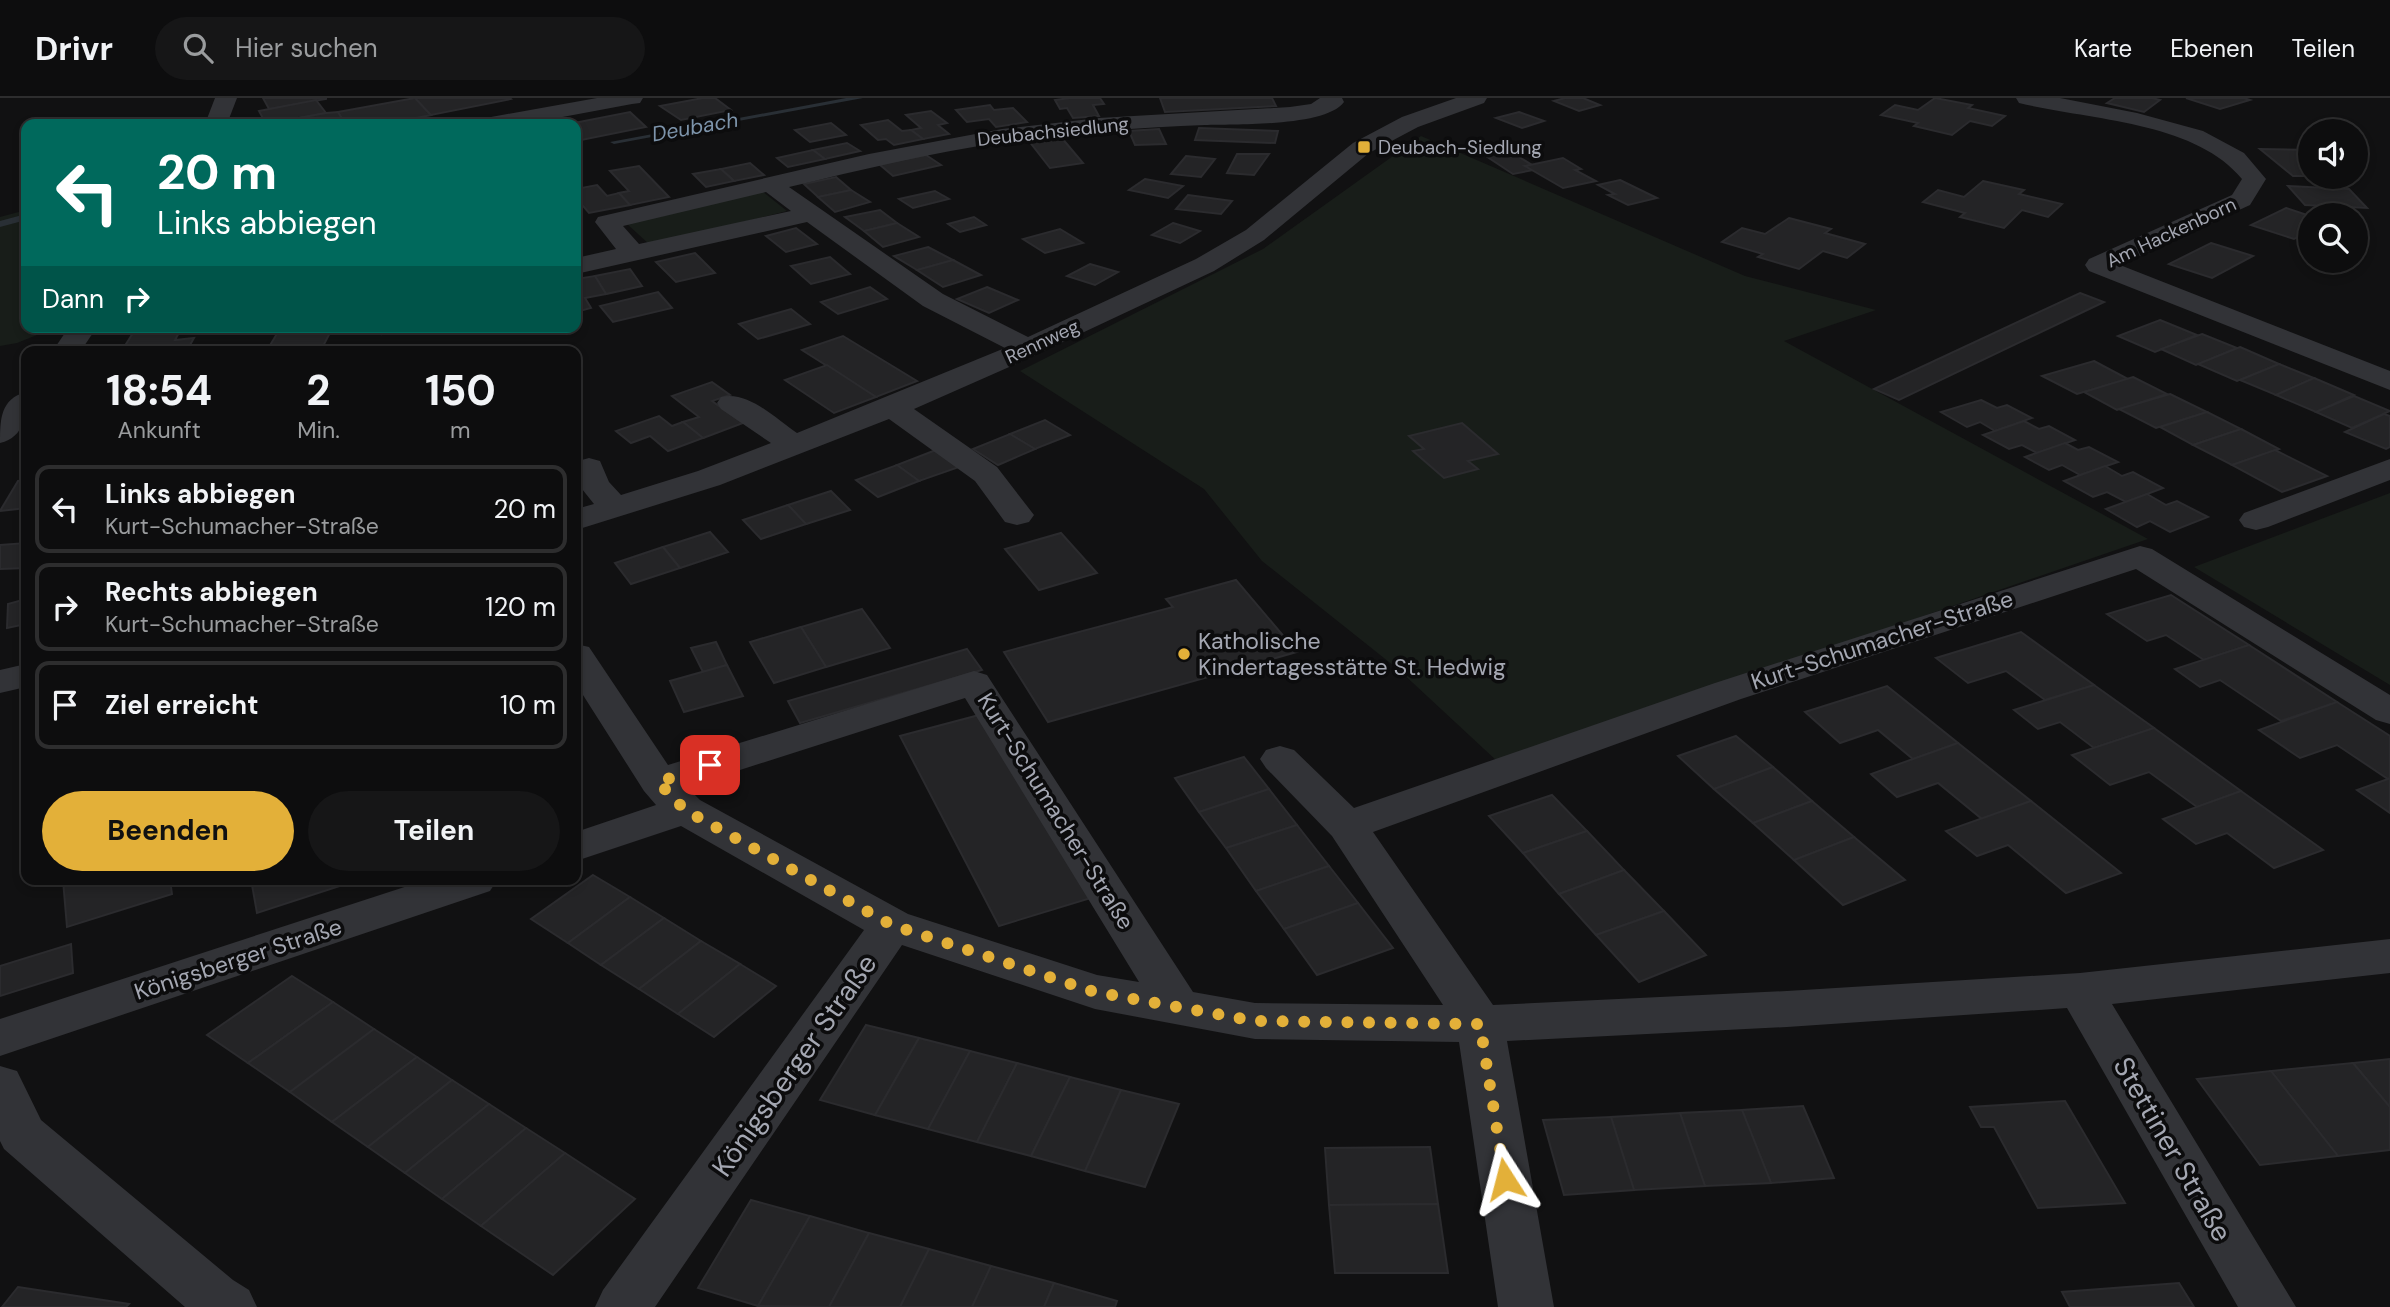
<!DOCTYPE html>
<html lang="de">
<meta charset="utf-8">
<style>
body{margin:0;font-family:"DM Sans",sans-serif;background:#161617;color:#f1f3f6;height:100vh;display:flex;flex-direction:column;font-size:26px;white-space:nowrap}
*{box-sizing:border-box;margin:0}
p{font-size:23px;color:#9a9c9e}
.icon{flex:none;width:38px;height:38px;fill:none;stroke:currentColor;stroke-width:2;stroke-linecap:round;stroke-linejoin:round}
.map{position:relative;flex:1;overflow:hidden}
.panel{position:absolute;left:21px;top:248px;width:560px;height:539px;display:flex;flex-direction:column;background:#0d0d0e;border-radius:14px;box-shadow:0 4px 10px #0003,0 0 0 2px #2d2d2e}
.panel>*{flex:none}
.top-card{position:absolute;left:21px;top:21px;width:560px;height:214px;border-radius:14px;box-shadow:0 4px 10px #0003,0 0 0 2px #2d2d2e;background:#00695c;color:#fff;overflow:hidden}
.tools{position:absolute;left:2298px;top:21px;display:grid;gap:14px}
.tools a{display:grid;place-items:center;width:70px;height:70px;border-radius:50%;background:#0d0d0e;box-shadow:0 4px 10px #0003,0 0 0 2px #2d2d2e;font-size:35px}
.pin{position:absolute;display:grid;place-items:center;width:60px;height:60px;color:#fff;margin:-30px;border-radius:14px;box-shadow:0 4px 10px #0006}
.me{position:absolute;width:77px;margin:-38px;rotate:351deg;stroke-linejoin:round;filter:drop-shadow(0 0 5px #0008)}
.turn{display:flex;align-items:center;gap:24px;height:147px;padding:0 21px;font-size:32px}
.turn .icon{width:91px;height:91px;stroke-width:2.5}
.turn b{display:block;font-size:49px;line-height:60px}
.then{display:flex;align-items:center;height:66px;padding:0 21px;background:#0003;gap:14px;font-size:26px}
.eta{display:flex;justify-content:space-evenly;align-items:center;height:119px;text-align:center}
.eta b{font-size:42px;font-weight:700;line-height:49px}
.cta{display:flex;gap:14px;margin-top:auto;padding:14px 21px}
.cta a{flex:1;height:80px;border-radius:42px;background:#e3b039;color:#111;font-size:28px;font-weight:700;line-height:80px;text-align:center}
.cta a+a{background:#161617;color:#f1f3f6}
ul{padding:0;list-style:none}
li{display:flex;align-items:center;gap:21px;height:88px;margin:0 14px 10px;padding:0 7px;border:4px solid #2d2d2e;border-radius:14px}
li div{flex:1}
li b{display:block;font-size:26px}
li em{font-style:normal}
header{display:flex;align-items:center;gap:42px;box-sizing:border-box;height:98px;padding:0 35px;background:#0d0d0e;border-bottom:2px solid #2d2d2e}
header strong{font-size:33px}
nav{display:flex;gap:38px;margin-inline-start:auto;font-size:24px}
.search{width:490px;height:63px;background:#161617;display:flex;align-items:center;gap:18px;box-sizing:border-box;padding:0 24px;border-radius:38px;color:#9a9c9e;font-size:26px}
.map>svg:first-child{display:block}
</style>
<header>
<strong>Drivr</strong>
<div class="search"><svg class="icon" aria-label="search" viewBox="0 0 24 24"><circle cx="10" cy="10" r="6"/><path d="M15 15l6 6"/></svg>Hier suchen</div>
<nav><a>Karte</a><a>Ebenen</a><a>Teilen</a></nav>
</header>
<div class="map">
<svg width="2390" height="1209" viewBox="0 0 2390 1209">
<rect width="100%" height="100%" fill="#111112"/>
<g fill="#181d19">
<path d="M1421,38l324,140 131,34 -92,31 364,198 -650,223 -99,-92 -137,-109 -58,-72 -184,-118 243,-122z"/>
<path d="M762,93l25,20 -137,34 -24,-22z"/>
<path d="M26,112v117h31l-40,16 -17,3v-129z"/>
<path d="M2390,395v192l-196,-118z"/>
</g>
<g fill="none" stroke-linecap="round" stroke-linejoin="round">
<g fill="#292f35" fill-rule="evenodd">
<path d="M846,0h17l-249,46 -4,-2z"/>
<path d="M26,116v6l-26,7v-6z"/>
</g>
</g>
<g fill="#242426" stroke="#2b2b2e" stroke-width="2">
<path d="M263,0h63v1l-57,10z"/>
<path d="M415,0l16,17 -45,9h-41l-7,-12z"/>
<path d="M415,0h95l1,1 -80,16z"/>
<path d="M703,0h12l16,12 -50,10 -21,-14z"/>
<path d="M1070,0h30l4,6 -11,1 6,11 -26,2 -6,-10 -7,1 -5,-9z"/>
<path d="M1160,0h112l4,8 -111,6z"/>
<path d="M1565,0h18l17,7 -21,6 -25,-10z"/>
<path d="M1935,0l37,7 -4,3 37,8 -13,10 -22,-5 -18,14 -38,-9 4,-3 -37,-8 14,-10 23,5z"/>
<path d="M2115,0h37l8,2 -16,12 -37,-9z"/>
<path d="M2186,0h58l6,2 -30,9z"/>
<path d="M316,2l10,13 -60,11 -7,-13z"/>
<path d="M990,7l4,5 19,-2 14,14 -31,5 -7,-8 -22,3 -11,-12z"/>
<path d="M931,13l16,12 -9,2 11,9 -26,5 -12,-9 10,-2 -15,-13z"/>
<path d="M338,14l7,12h-79l60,-11z"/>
<path d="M630,14l16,15 -70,14v-17h-7z"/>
<path d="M1519,14l25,9 -22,7 -26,-10z"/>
<path d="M888,22l14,11 9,-1 12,9 -29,6 -8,-6 -8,1 -17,-15z"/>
<path d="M831,25l15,12 -36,7 -15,-12z"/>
<path d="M1199,30l79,3 -3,12 -80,-3z"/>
<path d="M1159,31l7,15 -31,1 -6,-14z"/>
<path d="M1061,39l22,26 -33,5 -21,-27z"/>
<path d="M847,45l13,8 -35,8 -12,-9z"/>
<path d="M2260,51l50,1v26h-17z"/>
<path d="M813,52l12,9 -37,8 -11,-9z"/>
<path d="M1511,54l21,13 -7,1 8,4 -20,4 -27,-18z"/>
<path d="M1237,56h32l-15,21 -27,-2z"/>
<path d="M926,57l15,10 -48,11 -14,-12z"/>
<path d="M1186,58l29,3 -14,18 -30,-3z"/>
<path d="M1563,60l18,11 -6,1 21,11 -33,7 -38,-22z"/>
<path d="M750,65l14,12 -30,6 -13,-12z"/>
<path d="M639,68l30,31 -39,8 -11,-12 10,-2 -19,-20z"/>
<path d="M721,71l13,12 -28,6 -13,-13z"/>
<path d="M836,79l15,13 -33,7 -14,-13z"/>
<path d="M1145,81l38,7 -15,12 -39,-8z"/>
<path d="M1620,82l37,18 -29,7 -20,-10 7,-1 -17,-9z"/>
<path d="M1983,83l41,9 -5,4 43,10 -14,13 -26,-7 -18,18 -44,-11 5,-4 -42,-11 15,-12 26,7z"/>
<path d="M597,87l10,11 12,-3 11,12 -41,8 -13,-15v-9z"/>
<path d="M2288,88l61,3 18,19 -62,-3z"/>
<path d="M851,92l19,12 -35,10 -17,-15z"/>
<path d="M935,93l14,8 -36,9 -14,-9z"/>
<path d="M1188,97l44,6 -11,13 -45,-5z"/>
<path d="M2286,110l24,8v15l-16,8 -43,-14z"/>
<path d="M880,112l17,13 -33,8 -19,-14z"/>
<path d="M974,119l12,8 -26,7 -12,-8z"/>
<path d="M1789,120l42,11 -6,4 40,11 -18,14 -24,-7 -24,18 -41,-12 5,-3 -41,-12 20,-14 23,6z"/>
<path d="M897,125l22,14 -36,10 -19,-16z"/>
<path d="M1173,125l27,8 -20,12 -28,-8z"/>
<path d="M796,130l21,16 -31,8 -20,-16z"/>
<path d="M1060,131l23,14 -38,10 -22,-14z"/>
<path d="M2211,145l42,13 -41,22 -43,-14z"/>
<path d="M928,149l25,13 -36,10 -23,-14z"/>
<path d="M695,155l20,20 -39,9 -20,-20z"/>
<path d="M830,159l20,17 -39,10 -20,-18z"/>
<path d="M953,162l28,15 -38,12 -26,-17z"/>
<path d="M1090,166l28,8 -23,13 -28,-9z"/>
<path d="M630,171l12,17 -36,8 -11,-18z"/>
<path d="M595,178l11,18 -21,4 6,10 -15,4v-33z"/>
<path d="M870,189l17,12 -49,15 -17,-12z"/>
<path d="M987,189l31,13 -29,13 -32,-14z"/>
<path d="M658,194l14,16 -59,14 -13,-16z"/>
<path d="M2080,195l24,9 -205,98 -25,-11z"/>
<path d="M791,211l19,15 -52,15 -19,-15z"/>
<path d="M2160,222l37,15 -42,17 -37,-16z"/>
<path d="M281,229h52l-13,25h-54z"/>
<path d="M381,229h41l-40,7z"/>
<path d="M181,231l-6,11 19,-2 -8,14h-65l12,-19z"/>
<path d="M2202,236l35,14 -41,17 -35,-16z"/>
<path d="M843,238l74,45 -41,16 -74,-47z"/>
<path d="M2240,249l39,17 -42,17 -39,-17z"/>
<path d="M2094,263l34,18 -51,15 -35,-18z"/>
<path d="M2279,266l35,14 -38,17 -36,-15z"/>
<path d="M827,267l49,32 -42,16 -49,-33z"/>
<path d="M2133,279l34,17 -50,16 -33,-18z"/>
<path d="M2314,280l40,17 -38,17 -40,-17z"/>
<path d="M712,284l18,13 -18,6 31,22 -40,15 -20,-16 16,-5 -27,-21z"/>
<path d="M2170,296l37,18 -51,16 -37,-19z"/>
<path d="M2354,298l36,15 -38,17 -36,-16z"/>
<path d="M1981,302l16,8 10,-3 25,13 -37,13 -15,-9 -13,5 -26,-15z"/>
<path d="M2207,314l34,17 -48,16 -33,-18z"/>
<path d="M2384,316l6,2v31l-4,2 -41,-17z"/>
<path d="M659,318l13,10 11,-4 20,16 -35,13 -18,-15 -19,7 -15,-12z"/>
<path d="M1045,322l25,15 -35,14 -25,-15z"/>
<path d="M2024,323l15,8 10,-3 26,14 -38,13 -15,-8 -13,4 -26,-14z"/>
<path d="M1462,325l36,31 -30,7 10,8 -34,9 -31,-27 11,-2 -15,-13z"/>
<path d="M2241,331l38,20 -47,16 -39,-20z"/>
<path d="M1010,336l25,15 -37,16 -25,-16z"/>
<path d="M2065,345l13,7 11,-3 29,15 -38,13 -18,-10 -13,5 -24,-13z"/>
<path d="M936,352l23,17 -40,14 -22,-16z"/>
<path d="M2275,352l52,26 -45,16 -50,-27z"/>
<path d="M897,367l22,16 -41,16 -22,-17z"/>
<path d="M2105,368l17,10 11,-4 30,16 -37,14 -19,-10 -14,5 -29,-16z"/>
<path d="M26,382v28l-26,3 18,-30z"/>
<path d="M831,393l19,19 -44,14 -18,-19z"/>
<path d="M2147,396l19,11 11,-4 31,16 -38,15 -20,-11 -13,6 -31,-18z"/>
<path d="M788,407l18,19 -45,15 -18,-19z"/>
<path d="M710,434l18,20 -48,16 -17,-21z"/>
<path d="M1061,435l36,40 -58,17 -34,-41z"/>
<path d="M26,445v25l-26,1v-24z"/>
<path d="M663,449l17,21 -49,16 -16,-21z"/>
<path d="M1236,482l61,72 -249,70 -44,-70 169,-45 -7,-8z"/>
<path d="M2171,497l78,50 -45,15 -38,-25 -19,6 -40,-27z"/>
<path d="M26,501v25l-19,4 1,-24z"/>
<path d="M862,511l28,39 -64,19 -25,-40z"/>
<path d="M801,529l25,40 -52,16 -24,-41z"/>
<path d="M2021,534l73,53 -49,15 -39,-29 -38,12 -32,-25z"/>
<path d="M716,544l11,23 -24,7 -12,-24z"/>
<path d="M2249,547l88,57 -56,19 -61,-41 -20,7 -25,-18z"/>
<path d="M967,551l15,21 -182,53 -12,-22z"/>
<path d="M727,567l16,31 -59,16 -14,-31z"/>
<path d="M2094,587l60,43 -60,20 -34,-26 -22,7 -24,-19z"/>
<path d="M1887,588l71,57 -45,16 -35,-29 -38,13 -35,-31z"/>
<path d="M2337,604l53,34v42l-2,1 -51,-34 -37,13 -41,-28z"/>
<path d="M983,616l108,184 -92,28 -99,-190z"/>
<path d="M2154,630l87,63 -44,16 -48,-35 -39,13 -38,-30z"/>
<path d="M1736,638l37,31 -59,22 -36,-33z"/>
<path d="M1958,645l73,58 -49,18 -44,-36 -41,14 -26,-23z"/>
<path d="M1244,659l25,32 -70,23 -24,-34z"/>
<path d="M1773,669l39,34 -59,22 -39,-34z"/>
<path d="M2390,680v35l-33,-23 31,-11z"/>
<path d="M1269,691l28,36 -71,23 -27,-36z"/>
<path d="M2241,693l82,59 -49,18 -47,-35 -31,11 -33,-25z"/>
<path d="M1552,697l35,36 -64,22 -34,-37z"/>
<path d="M1812,703l42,36 -60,23 -41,-37z"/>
<path d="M2031,703l90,72 -55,20 -58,-48 -31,11 -31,-25z"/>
<path d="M1297,727l32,41 -73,25 -30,-43z"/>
<path d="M1587,733l37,39 -65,24 -36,-41z"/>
<path d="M1854,739l51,43 -62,25 -49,-45z"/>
<path d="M1329,768l29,37 -74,26 -28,-38z"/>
<path d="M1624,772l40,41 -68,24 -37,-41z"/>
<path d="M593,777l37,22 -62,46 -37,-24z"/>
<path d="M63,782h107l2,14 -105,33z"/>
<path d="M266,782h92l-101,33 -5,-28z"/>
<path d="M630,799l34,21 -63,47 -33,-22z"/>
<path d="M1358,805l35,45 -76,27 -33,-46z"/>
<path d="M1664,813l42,44 -67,27 -43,-47z"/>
<path d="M664,820l37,23 -62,48 -38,-24z"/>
<path d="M701,843l39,23 -62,50 -39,-25z"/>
<path d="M71,846l2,29 -73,23v-30z"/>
<path d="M740,866l36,22 -62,51 -36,-23z"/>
<path d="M292,878l41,26 -85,61 -41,-28z"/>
<path d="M333,904l41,27 -84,63 -42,-29z"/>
<path d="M866,927l53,13 -44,77 -55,-15z"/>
<path d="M374,931l43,28 -85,65 -42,-30z"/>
<path d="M919,940l51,13 -42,78 -53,-14z"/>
<path d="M970,953l47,12 -40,79 -49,-13z"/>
<path d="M417,959l35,23 -84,67 -36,-25z"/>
<path d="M2390,961v48l-37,-44z"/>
<path d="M1017,965l53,14 -39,79 -54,-14z"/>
<path d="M2353,965l37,44v43l-52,6 -67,-85z"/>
<path d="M2271,973l67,85 -78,9 -63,-86z"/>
<path d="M1070,979l51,13 -36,81 -54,-15z"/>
<path d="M452,982l37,24 -84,69 -37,-26z"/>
<path d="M1121,992l58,14 -34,83 -60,-16z"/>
<path d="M2065,1003l60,102 -87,5 -44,-81h-13l-11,-20z"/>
<path d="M489,1006l37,24 -84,71 -37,-26z"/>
<path d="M1803,1008l31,72 -63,5 -29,-73z"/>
<path d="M1742,1012l29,73 -66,3 -25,-73z"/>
<path d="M1680,1015l25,73 -71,4 -23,-73z"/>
<path d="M1611,1019l23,73 -70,5 -21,-75z"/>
<path d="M526,1030l39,25 -84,73 -39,-27z"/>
<path d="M1430,1049l8,57 -109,1 -4,-57z"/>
<path d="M565,1055l70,46 -82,76 -72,-49z"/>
<path d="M751,1102l59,16 -52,90 -60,-18z"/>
<path d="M1438,1106l10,69h-113l-6,-68z"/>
<path d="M810,1118l59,17 -40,74 -71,-1z"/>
<path d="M869,1135l60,16 -29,58h-71z"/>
<path d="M929,1151l62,17 -19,41h-72z"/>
<path d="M991,1168l63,17 -10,24h-72z"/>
<path d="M1054,1185l63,18 -2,6h-71z"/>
<path d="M2179,1185l15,24h-124l-8,-15z"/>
<path d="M18,1189l111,17 -3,3h-124z"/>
</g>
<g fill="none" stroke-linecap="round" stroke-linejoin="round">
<g fill="#323337" fill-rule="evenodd">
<path d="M215,0h22l-10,26h-22z"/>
<path d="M597,0h46l-3,5 -8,1 -107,20h-45l3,-5 8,-2z"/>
<path d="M1320,0h22l2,4c-18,25 -109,22 -139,23 -68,3 -135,7 -202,17 -72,11 -143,28 -214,45l154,107 85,43 168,-78 50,-29 107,-87 49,-26 54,-19h31l-3,5 -66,24 -49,26 -105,87 -50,31 -198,93 -102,45 83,58 37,48 -5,7 -12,3 -12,-3 -30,-41 -86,-62 -169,66 -144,45v-21l18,-5 -16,-20v-23l11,-3 11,3 9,21 12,13 77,-24 73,-28 -50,-34 -4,-6 4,-6c27,-7 55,22 76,36l208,-85 -82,-42 -116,-84 -231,52v-16l40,-9 -21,-27 3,-5 271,-63 133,-25 97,-11 191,-11 21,-3zM766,94l25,19 -152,33 -16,-18z"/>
<path d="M2016,0h44l77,15 66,18 41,22 22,26 -16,26 -130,60 270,106v19l-301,-119 -4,-6 4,-6 143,-64 10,-16c-47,-58 -154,-59 -223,-76z"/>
<path d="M69,229h28l-17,25h-28z"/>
<path d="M26,294c1,22 -1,45 -26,51 0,-23 0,-44 26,-51z"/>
<path d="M2390,361v21l-122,47 -12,3 -12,-3 -5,-7 5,-7z"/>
<path d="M2140,448l12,3 238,146v29l-14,-4 -240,-151 -395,130 -368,133 120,173 294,-14 293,-18 310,-34v34l-278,31 184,303h-58l-171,-299 -280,19 -280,14 47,266h-56l-39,-265 -204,-3 -160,-30 -193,-64 -247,362h-60l8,-17 261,-360 -183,-104 -105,35v-29l80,-27 -12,-14 -68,-107v-40l13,3 79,118 293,-90 13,-4 13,4 206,317 62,11 188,2 -111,-169 -66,-68 -6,-9 6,-9 14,-4 14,4 60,58 361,-125zM965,600l174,284 -42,-7 -189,-61 -208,-114 -13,-13z"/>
<path d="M26,566v23l-26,6v-23z"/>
<path d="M426,782h71l-7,11 -490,165v-37z"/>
<path d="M0,968l17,5 24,49 192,160 16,10 8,17h-72l-181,-158 -4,-8z"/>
</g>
</g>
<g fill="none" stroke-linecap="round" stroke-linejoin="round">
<path stroke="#e3b039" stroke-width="12" stroke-dasharray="0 21.6" d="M710,667l-52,17 27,28 207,115 203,67 160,29 225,3 25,155"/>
</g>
<g fill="#e3b039" stroke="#0c0c0d" stroke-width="2.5">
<rect x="1357" y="42" width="14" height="14" rx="3.5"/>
<circle cx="1184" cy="556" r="7"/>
</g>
<g text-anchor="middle" stroke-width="7" stroke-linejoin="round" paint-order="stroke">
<g font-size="19" fill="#a4a7b2" stroke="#0c0c0d">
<text transform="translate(1053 33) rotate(-6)" y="7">Deubachsiedlung</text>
<text transform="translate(2171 134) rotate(-25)" y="7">Am Hackenborn</text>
<text transform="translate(1042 243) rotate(-25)" y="7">Rennweg</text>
</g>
<g font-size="19" fill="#a4a7b2" stroke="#0c0c0d" text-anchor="start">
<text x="1378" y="56">Deubach-Siedlung</text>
</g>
<g font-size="21" font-style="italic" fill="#7d94ab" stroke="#0c0c0d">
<text transform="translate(695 29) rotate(-10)" y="7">Deubach</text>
</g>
<g font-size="23" fill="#a4a7b2" stroke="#0c0c0d">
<text transform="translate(1882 542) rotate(-18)" y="8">Kurt-Schumacher-Straße</text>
<text transform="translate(1056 713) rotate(58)" y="8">Kurt-Schumacher-Straße</text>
<text transform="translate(238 861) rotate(-18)" y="8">Königsberger Straße</text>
</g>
<g font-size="23" fill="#a4a7b2" stroke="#0c0c0d" text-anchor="start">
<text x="1198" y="551">Katholische<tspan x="1198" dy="26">Kindertagesstätte St. Hedwig</tspan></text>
</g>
<g font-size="28" fill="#a4a7b2" stroke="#0c0c0d">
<text transform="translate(794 967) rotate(-55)" y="10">Königsberger Straße</text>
<text transform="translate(2173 1051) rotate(60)" y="10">Stettiner Straße</text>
</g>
</g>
</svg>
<div class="tools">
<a><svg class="icon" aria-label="sound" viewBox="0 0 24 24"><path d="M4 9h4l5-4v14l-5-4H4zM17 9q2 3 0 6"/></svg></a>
<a><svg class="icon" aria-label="search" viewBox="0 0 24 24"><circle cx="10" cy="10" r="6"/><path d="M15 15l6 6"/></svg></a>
</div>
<div class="pin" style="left:710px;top:667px;background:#d93025"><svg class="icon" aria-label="arrive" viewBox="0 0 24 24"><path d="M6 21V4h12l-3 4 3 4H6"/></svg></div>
<svg class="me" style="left:1505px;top:1081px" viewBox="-20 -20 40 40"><path d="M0-17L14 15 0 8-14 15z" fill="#e3b039" stroke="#fff" stroke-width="4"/></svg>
<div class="top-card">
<div class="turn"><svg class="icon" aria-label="left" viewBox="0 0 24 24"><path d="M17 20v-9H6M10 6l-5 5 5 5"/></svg><div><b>20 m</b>Links abbiegen</div></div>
<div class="then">Dann<svg class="icon" aria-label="right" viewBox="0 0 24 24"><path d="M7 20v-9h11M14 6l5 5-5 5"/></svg></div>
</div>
<section class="panel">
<div class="eta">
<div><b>18:54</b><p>Ankunft</p></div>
<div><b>2</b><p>Min.</p></div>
<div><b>150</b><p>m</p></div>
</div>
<ul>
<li><svg class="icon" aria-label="left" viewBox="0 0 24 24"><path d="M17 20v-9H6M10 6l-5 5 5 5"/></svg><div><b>Links abbiegen</b><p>Kurt-Schumacher-Straße</p></div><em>20 m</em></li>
<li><svg class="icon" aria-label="right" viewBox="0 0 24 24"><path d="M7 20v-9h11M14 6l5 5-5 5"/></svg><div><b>Rechts abbiegen</b><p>Kurt-Schumacher-Straße</p></div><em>120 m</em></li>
<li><svg class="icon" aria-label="arrive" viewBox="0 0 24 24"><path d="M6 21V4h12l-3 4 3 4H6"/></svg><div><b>Ziel erreicht</b></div><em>10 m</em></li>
</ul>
<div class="cta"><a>Beenden</a><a>Teilen</a></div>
</section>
</div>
